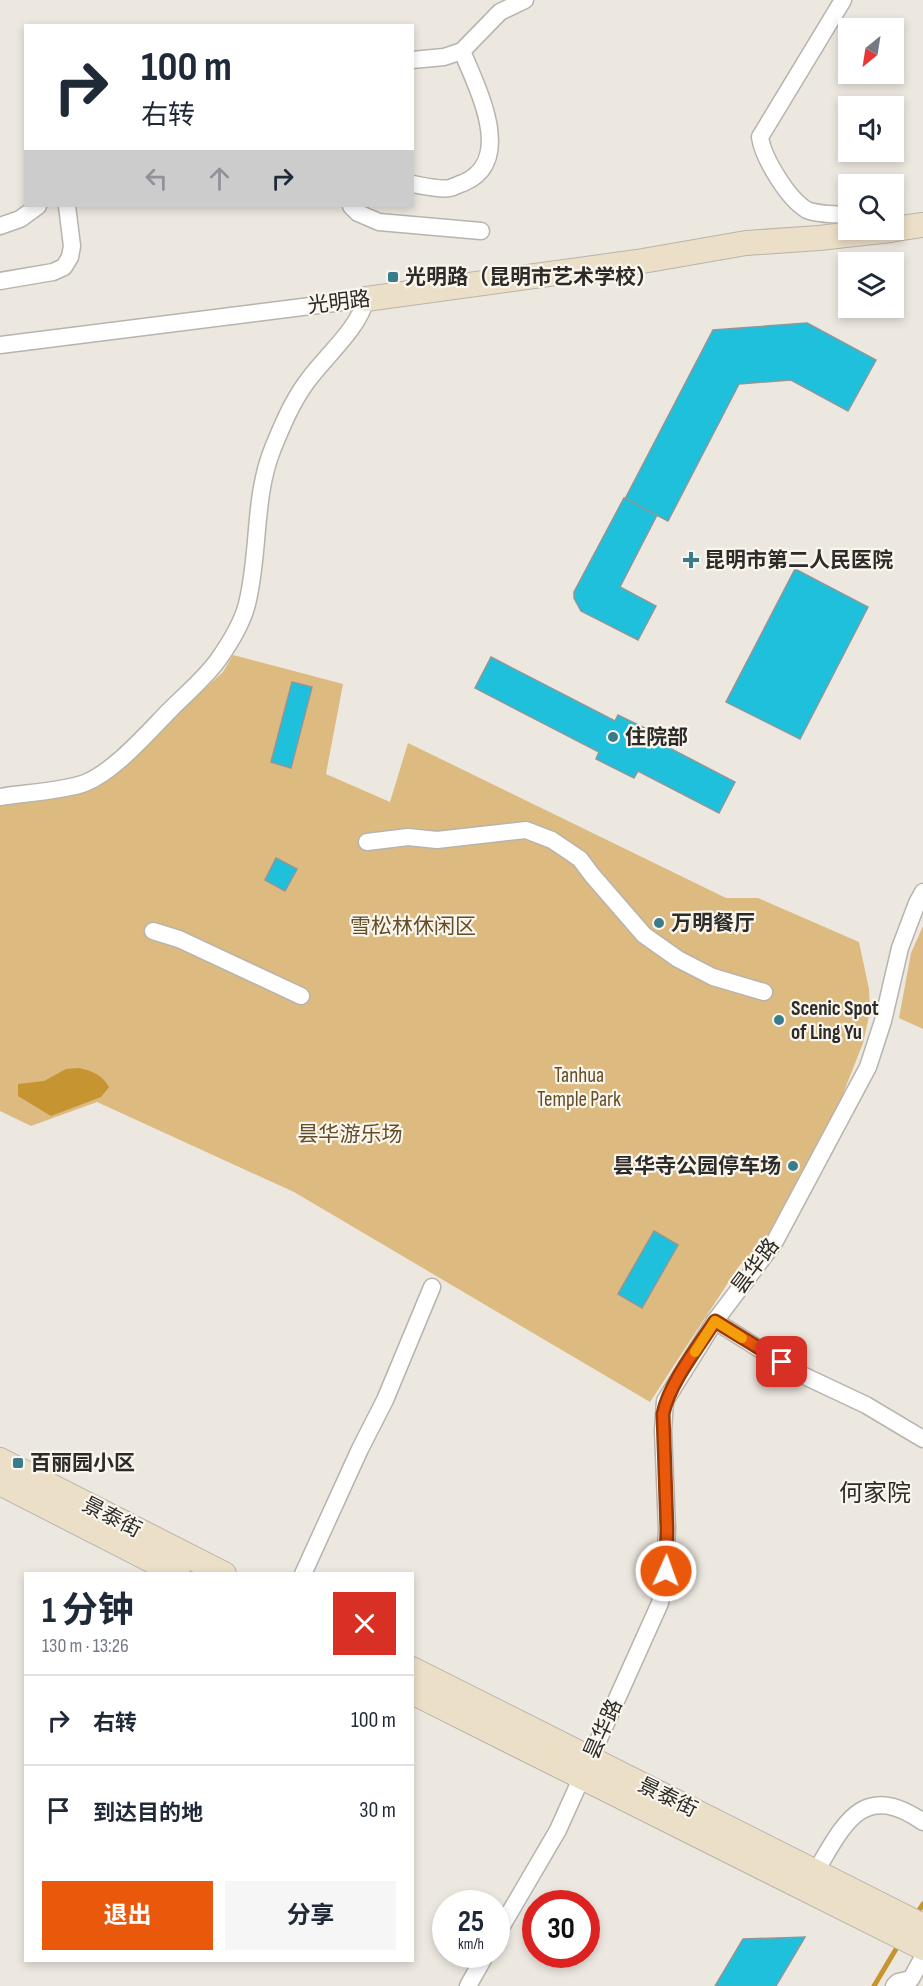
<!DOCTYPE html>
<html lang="zh">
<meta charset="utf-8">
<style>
body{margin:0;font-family:"Sofia Sans Condensed","Noto Sans SC",sans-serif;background:#f6f6f7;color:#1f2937;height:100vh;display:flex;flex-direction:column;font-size:22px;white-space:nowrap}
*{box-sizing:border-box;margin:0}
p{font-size:20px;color:#747a83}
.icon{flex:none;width:33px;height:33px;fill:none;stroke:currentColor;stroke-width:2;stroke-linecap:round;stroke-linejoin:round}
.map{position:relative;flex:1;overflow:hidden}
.sheet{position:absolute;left:24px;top:1572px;width:390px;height:390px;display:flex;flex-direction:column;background:#fff;border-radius:0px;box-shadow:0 3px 9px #0003}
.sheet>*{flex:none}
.banner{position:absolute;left:24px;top:24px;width:390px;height:183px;border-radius:0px;box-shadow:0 3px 9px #0003;background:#fff;color:#1f2937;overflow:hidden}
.needle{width:39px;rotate:210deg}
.fabs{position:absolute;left:838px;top:18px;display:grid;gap:12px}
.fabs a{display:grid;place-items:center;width:66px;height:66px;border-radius:0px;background:#fff;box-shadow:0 3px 9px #0003;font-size:30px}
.speed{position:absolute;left:432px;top:1890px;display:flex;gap:12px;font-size:30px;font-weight:700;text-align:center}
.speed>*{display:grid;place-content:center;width:78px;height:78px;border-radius:50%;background:#fff;box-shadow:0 3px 9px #0003;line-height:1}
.speed small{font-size:15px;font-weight:400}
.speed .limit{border:9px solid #d22;background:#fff;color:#111}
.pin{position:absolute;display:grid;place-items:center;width:51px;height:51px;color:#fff;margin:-26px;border-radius:12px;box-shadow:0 3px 9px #0006}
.me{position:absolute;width:66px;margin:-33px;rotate:2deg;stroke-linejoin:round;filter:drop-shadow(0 0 4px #0008)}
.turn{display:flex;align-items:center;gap:21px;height:126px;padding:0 18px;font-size:27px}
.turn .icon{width:78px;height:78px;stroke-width:2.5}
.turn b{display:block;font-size:42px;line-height:51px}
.lanes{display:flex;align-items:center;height:57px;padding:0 18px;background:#0003;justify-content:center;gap:30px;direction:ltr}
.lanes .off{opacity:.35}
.round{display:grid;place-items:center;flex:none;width:63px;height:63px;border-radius:0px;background:#f6f6f7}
.overview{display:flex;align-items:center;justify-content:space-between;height:102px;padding:0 18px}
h1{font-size:36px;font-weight:700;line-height:45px}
.primary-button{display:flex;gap:12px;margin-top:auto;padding:12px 18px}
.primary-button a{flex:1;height:69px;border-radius:0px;background:#ea580c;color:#fff;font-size:24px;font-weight:700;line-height:69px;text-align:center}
.primary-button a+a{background:#f6f6f7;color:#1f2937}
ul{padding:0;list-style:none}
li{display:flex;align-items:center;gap:18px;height:90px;padding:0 18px;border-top:2px solid #e0e1e3}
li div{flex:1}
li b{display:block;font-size:22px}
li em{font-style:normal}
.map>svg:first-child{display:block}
</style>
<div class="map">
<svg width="923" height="1986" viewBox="0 0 923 1986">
<rect width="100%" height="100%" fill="#ece8e0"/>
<g fill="#dcba80">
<path d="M233,655l110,29 -17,90 64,28 18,-59 318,155h32l101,44 10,47 1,23 -7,31 -22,56 -78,145 -24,22 -89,136 -356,-210 -197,-90 -66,24 -31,-15v-310l99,-15 124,-114z"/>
<path d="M923,926v103l-24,-11 12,-65z"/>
</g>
<path fill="#c69532" d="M79,1068c14,3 23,7 30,19l-8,10 -50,19 -33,-20v-12l26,-3 22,-12z"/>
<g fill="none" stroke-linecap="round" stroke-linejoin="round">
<g stroke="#c69532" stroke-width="5">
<path d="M916,1915l7,-11"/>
<path d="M874,1986l25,-42"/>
</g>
</g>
<g fill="#1ec0dc" stroke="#8e979a" stroke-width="1.5">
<path d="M807,323l69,37 -28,51 -57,-31 -52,4 -71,137 -43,-22 88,-169z"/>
<path d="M624,498l33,17 -37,72 36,19 -18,34 -57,-29 -7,-13v-6z"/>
<path d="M795,569l73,38 -68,132 -74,-37z"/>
<path d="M491,657l124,64 3,-6 39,19 -3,6 81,42 -16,31 -81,-42 -4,7 -38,-19 3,-7 -124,-64z"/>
<path d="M292,682l20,5 -21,81 -20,-6z"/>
<path d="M276,858l21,11 -12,22 -20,-11z"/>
<path d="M654,1231l24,14 -36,63 -24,-14z"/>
<path d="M805,1937l-29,49h-61l28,-47z"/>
</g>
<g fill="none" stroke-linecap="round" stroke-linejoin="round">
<defs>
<g id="street">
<path d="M843,0l-83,137c3,21 28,62 47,73 11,5 30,4 42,5"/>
<path d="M412,60l32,-3 18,-6 38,-39 25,-12"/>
<path d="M412,184c12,2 27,6 38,4 4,-1 9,-4 13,-5 53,-22 14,-95 -1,-132"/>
<path d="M351,206l7,7 21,9 102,9"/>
<path d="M0,226l20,-7 18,-13"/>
<path d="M0,281l53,-9 11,-5 6,-10 2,-11 -5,-40"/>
<path d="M0,345l366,-46c-8,31 -41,57 -60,84 -14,19 -24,43 -33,65 -20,49 -13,104 -26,156 -5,20 -17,39 -29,56 -13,18 -31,33 -47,49 -23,23 -56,62 -86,74 -21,8 -61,10 -85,14"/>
<path d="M367,842l41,-5 29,3 89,-10 26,10 28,19 12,16 52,60 34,24 35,18 51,15"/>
<path d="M153,931l26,8 122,57"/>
<path d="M715,1321l83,52 68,32 57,34"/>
<path d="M303,1574l57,-125 25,-49 47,-113"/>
<path d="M816,1871c28,-47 47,-91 107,-49"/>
<path d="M496,1936l62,-106 102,-227 5,-32 2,-42 -4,-99 2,-29 50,-80 59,-78 94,-176 15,-46 17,-73 17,-45 6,-11"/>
<path d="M468,1986l18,-32"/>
<path d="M894,1986l4,-4 13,-3 12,-22"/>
</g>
<g id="secondary">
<path d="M894,229l29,-4"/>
<path d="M366,299l271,-37 109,-19 73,-5 72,-8"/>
<path d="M0,1460l224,114"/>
<path d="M0,1483l178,91"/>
<path d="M412,1669l511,257"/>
<path d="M412,1692l511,256"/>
</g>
</defs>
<use href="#street" stroke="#b8b3ac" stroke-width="19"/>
<use href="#secondary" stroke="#b8b3ac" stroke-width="26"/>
<use href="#street" stroke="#fff" stroke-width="16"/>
<use href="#secondary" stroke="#ecdfc7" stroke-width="24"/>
</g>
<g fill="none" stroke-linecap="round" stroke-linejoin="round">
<defs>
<path id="route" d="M666,1571l1,-42 -4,-115c6,-30 35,-67 52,-93l67,41"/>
</defs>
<use href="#route" stroke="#983908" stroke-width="15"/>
<use href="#route" stroke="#ea580c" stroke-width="10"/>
<path stroke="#f59e0b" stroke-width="10" d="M695,1352l20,-31 27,17"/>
</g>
<g fill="#397d8c" stroke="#faf5ed" stroke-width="2">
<rect x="387" y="271" width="12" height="12" rx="3"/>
<path d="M688 551h6v6h6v6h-6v6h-6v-6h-6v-6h6z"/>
<circle cx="613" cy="737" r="6"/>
<circle cx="659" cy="923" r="6"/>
<circle cx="779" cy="1020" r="6"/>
<circle cx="793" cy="1166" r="6"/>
<rect x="12" y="1457" width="12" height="12" rx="3"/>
</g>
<g text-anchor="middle" stroke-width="4.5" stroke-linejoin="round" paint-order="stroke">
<g font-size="21" font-weight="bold" fill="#2c2b28" stroke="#faf5ed" text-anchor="start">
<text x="405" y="284">光明路（昆明市艺术学校）</text>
<text x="704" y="567">昆明市第二人民医院</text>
<text x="625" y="744">住院部</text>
<text x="671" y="930">万明餐厅</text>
<text x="791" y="1015">Scenic Spot<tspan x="791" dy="24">of Ling Yu</tspan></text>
<text x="781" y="1173" text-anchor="end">昙华寺公园停车场</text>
<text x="30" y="1470">百丽园小区</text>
</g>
<g font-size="21" fill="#2c2b28" stroke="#faf5ed">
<text transform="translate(339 302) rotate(-7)" y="7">光明路</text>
<text transform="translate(755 1266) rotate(-53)" y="7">昙华路</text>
<text transform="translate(112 1517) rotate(27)" y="7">景泰街</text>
<text transform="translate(603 1729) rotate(-66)" y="7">昙华路</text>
<text transform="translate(668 1797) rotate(26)" y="7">景泰街</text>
</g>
<g font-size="21" fill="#634d26" stroke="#faf5ed">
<text x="413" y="933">雪松林休闲区</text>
<text x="579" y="1082">Tanhua<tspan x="579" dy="24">Temple Park</tspan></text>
<text x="350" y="1141">昙华游乐场</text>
</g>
<g font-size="24" fill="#2c2b28" stroke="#faf5ed">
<text x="875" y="1501">何家院</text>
</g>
</g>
</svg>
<div class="fabs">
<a><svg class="needle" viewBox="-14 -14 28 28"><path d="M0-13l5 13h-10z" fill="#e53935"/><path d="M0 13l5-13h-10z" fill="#747a83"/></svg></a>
<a><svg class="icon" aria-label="sound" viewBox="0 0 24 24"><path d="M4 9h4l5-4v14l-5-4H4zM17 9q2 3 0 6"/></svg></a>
<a><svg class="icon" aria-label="search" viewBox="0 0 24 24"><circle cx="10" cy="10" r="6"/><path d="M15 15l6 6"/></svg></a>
<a><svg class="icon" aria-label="layers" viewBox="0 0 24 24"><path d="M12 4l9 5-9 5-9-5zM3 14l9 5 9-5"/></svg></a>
</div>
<div class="speed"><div>25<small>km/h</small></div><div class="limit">30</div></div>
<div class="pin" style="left:782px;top:1362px;background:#d93025"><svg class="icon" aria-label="arrive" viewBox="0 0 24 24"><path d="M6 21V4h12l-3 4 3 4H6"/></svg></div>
<svg class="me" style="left:666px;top:1571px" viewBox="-20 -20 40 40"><circle r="17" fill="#ea580c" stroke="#fff" stroke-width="3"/><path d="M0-11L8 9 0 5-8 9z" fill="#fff"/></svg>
<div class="banner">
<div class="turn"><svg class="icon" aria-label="right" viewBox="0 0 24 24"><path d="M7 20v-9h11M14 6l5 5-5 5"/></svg><div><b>100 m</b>右转</div></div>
<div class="lanes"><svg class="icon off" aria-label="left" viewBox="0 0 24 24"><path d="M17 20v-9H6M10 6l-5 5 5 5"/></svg><svg class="icon off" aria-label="ahead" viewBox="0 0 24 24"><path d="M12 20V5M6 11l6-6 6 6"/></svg><svg class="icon" aria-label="right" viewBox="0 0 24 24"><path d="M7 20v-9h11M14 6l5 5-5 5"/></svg></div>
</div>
<section class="sheet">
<div class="overview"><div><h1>1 分钟</h1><p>130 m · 13:26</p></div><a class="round" style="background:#d93025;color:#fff"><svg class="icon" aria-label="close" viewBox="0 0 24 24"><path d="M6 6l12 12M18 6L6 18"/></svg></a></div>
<ul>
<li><svg class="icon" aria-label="right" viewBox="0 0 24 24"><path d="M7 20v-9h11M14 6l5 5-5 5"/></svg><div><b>右转</b></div><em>100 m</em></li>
<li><svg class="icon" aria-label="arrive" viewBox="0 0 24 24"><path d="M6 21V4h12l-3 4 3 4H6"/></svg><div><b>到达目的地</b></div><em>30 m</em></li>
</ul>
<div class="primary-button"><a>退出</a><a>分享</a></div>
</section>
</div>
